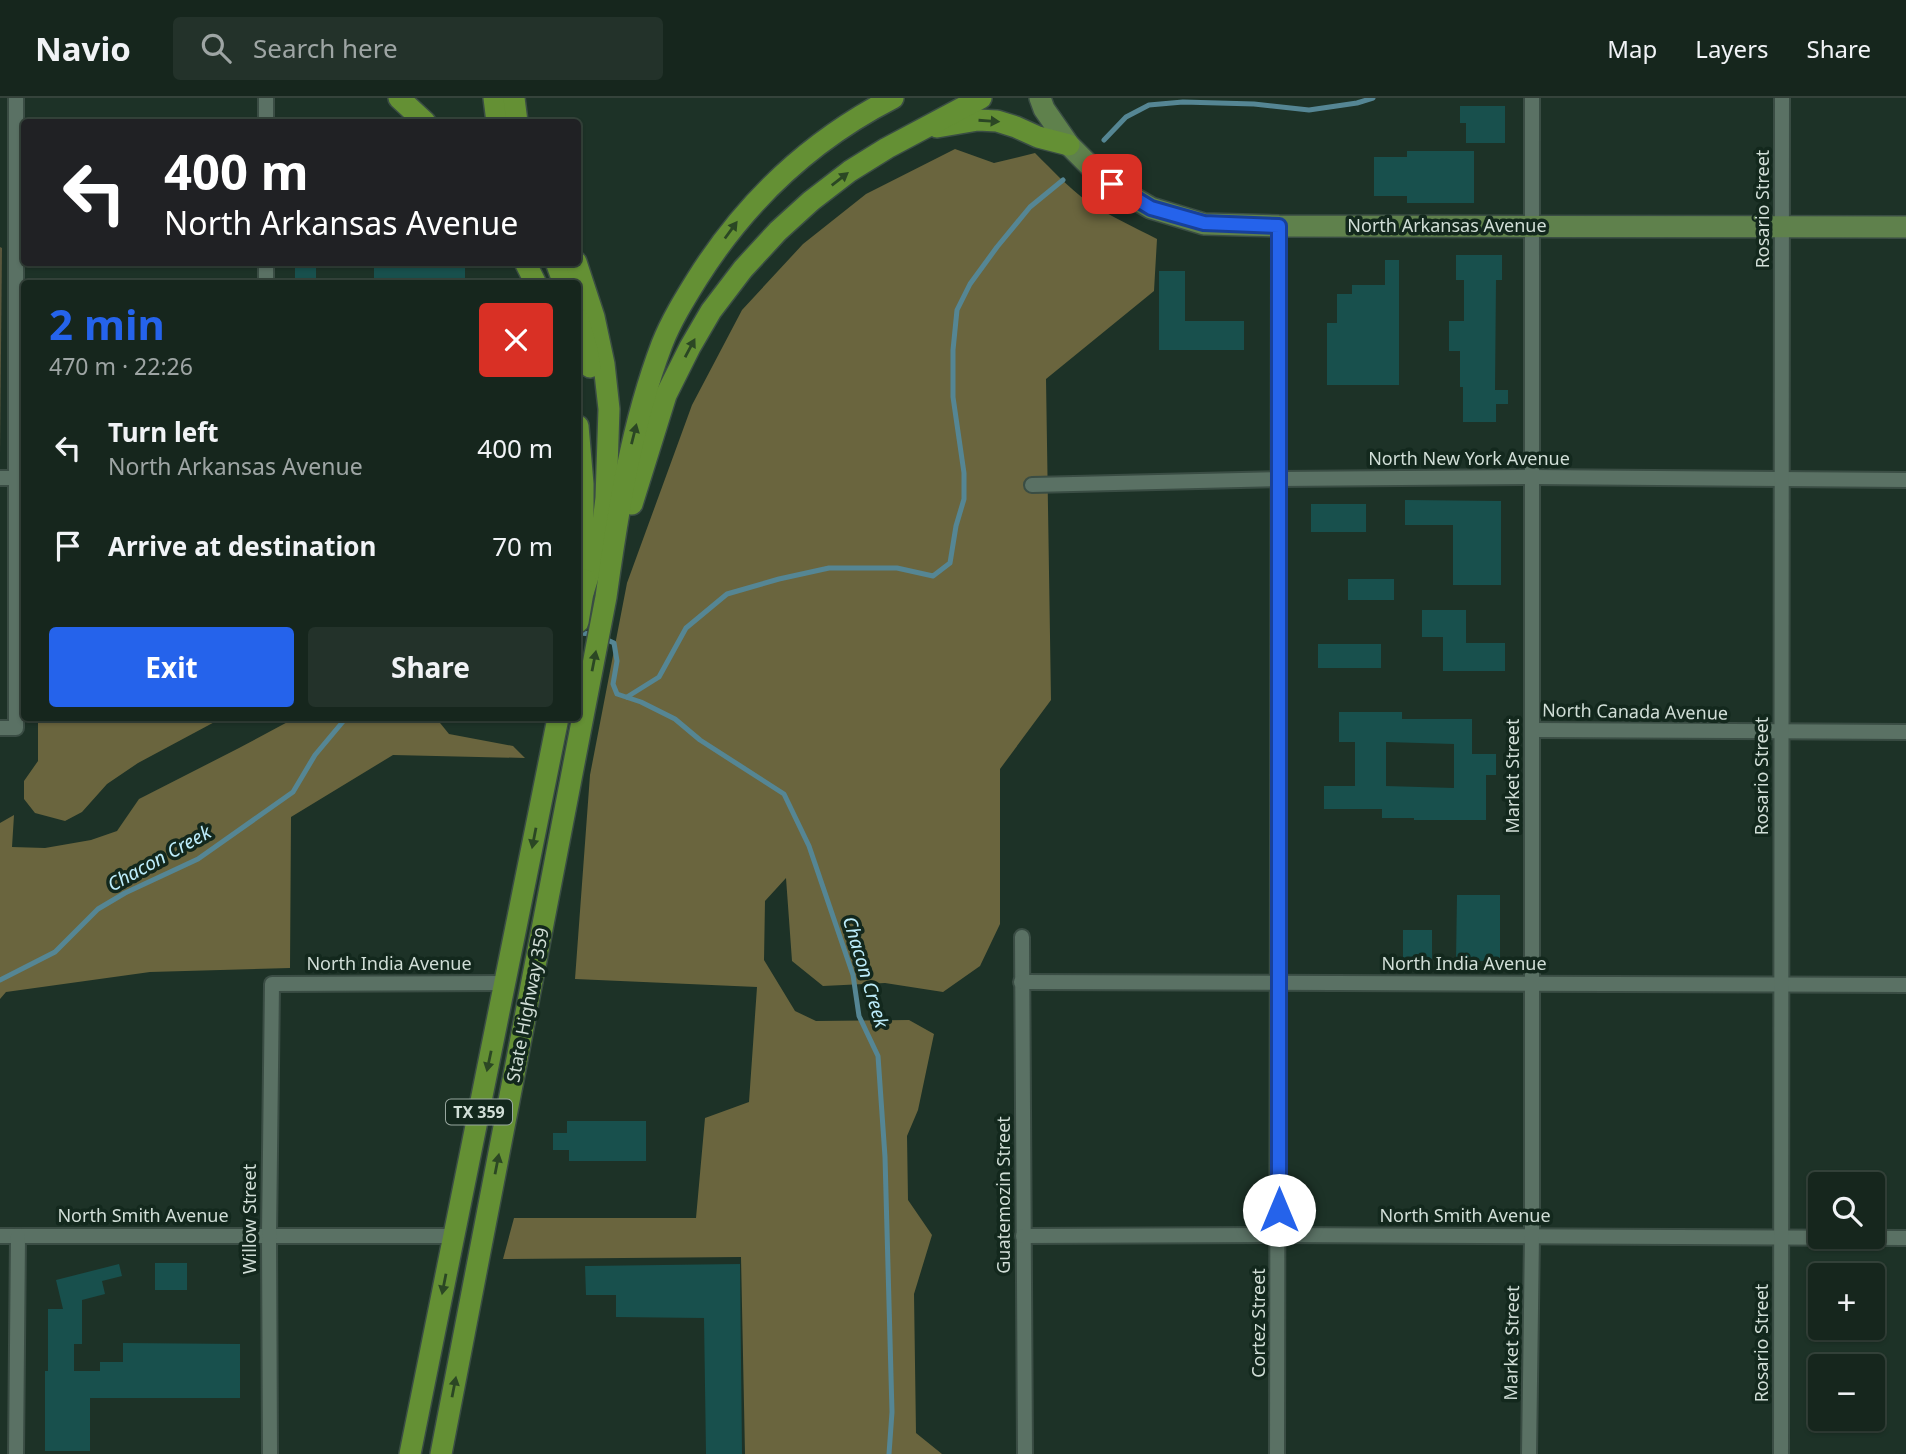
<!DOCTYPE html>
<meta charset="utf-8">
<style>
body{margin:0;font-family:"Noto Sans",sans-serif;background:#23322a;color:#f1f3f6;height:100vh;display:flex;flex-direction:column;font-size:26px;white-space:nowrap}
*{box-sizing:border-box;margin:0}
p{font-size:23px;color:#9ea5a4}
.icon{flex:none;width:38px;height:38px;fill:none;stroke:currentColor;stroke-width:2;stroke-linecap:round;stroke-linejoin:round}
.map{position:relative;flex:1;overflow:hidden}
.details{position:absolute;left:21px;top:182px;width:560px;height:441px;display:flex;flex-direction:column;background:#16261d;border-radius:7px;box-shadow:0 2px 5px #0004,0 0 0 2px #35433b}
.details>*{flex:none}
.banner{position:absolute;left:21px;top:21px;width:560px;height:147px;border-radius:7px;box-shadow:0 2px 5px #0004,0 0 0 2px #35433b;background:#202124;color:#fff;overflow:hidden}
.controls{position:absolute;left:1808px;top:1074px;display:grid;gap:14px}
.controls a{display:grid;place-items:center;width:77px;height:77px;border-radius:7px;background:#16261d;box-shadow:0 2px 5px #0004,0 0 0 2px #35433b;font-size:35px}
.pin{position:absolute;display:grid;place-items:center;width:60px;height:60px;color:#fff;margin:-30px;border-radius:14px;box-shadow:0 4px 10px #0006}
.me{position:absolute;width:77px;margin:-38px;rotate:0deg;stroke-linejoin:round;filter:drop-shadow(0 0 5px #0008)}
.turn{display:flex;align-items:center;gap:24px;height:147px;padding:0 28px;font-size:32px}
.turn .icon{width:91px;height:91px;stroke-width:2.5}
.turn b{display:block;font-size:49px;line-height:60px}
.round{display:grid;place-items:center;flex:none;width:74px;height:74px;border-radius:7px;background:#23322a}
.headline{display:flex;align-items:center;justify-content:space-between;height:119px;padding:0 28px}
h1{font-size:42px;font-weight:700;line-height:52px;color:#2563eb}
.button{display:flex;gap:14px;margin-top:auto;padding:14px 28px}
.button a{flex:1;height:80px;border-radius:7px;background:#2563eb;color:#fff;font-size:28px;font-weight:700;line-height:80px;text-align:center}
.button a+a{background:#23322a;color:#f1f3f6}
ul{padding:0;list-style:none}
li{display:flex;align-items:center;gap:21px;height:98px;padding:0 28px}
li div{flex:1}
li b{display:block;font-size:26px}
li em{font-style:normal}
header{display:flex;align-items:center;gap:42px;box-sizing:border-box;height:98px;padding:0 35px;background:#16261d;border-bottom:2px solid #35433b}
header strong{font-size:33px}
nav{display:flex;gap:38px;margin-inline-start:auto;font-size:24px}
.search{width:490px;height:63px;background:#23322a;display:flex;align-items:center;gap:18px;box-sizing:border-box;padding:0 24px;border-radius:7px;color:#9ea5a4;font-size:26px}
.map>svg:first-child{display:block}
</style>
<header>
<strong>Navio</strong>
<div class="search"><svg class="icon" aria-label="search" viewBox="0 0 24 24"><circle cx="10" cy="10" r="6"/><path d="M15 15l6 6"/></svg>Search here</div>
<nav><a>Map</a><a>Layers</a><a>Share</a></nav>
</header>
<div class="map">
<svg width="1906" height="1356" viewBox="0 0 1906 1356">
<rect width="100%" height="100%" fill="#1d3227"/>
<path fill="#5a573d" d="M0,149l2,1 -2,208z"/>
<g fill="#6a653e">
<path d="M955,51l39,14 41,-10c17,17 34,35 53,49 22,14 46,25 69,37l-3,52 -108,88 5,321 -51,69v155l-20,42 -37,26 -58,-9 -62,3 -31,-25 -6,-83 -21,23 -1,59 31,51 21,10 93,-1 25,14 -16,76 -11,26 1,64 24,35 -18,59 2,139 26,21h-197l-4,-197 -238,2 11,-41h182l9,-100 44,-16 8,-115 -182,-8 15,-204 37,-192 65,-178 50,-95 61,-66 63,-50z"/>
<path d="M38,620h184l-84,45 -31,21 -25,28 -17,9 -30,-8 -11,-14v-18l14,-20z"/>
<path d="M295,620h141l13,16 64,12 12,12 -132,-3 -102,62 -1,151 -140,4 -144,20 -6,7v-176l14,-8 -2,32 33,1 46,-8 26,-9 22,-32 100,-51z"/>
</g>
<g fill="none" stroke-linecap="round" stroke-linejoin="round">
<g stroke="#558694" stroke-width="5">
<path d="M1104,42l22,-23 23,-12 34,-3 71,2 55,6 48,-7 16,-5"/>
<path d="M578,535l16,1"/>
<path d="M603,540l11,5 3,18 -4,23 4,10 24,8 34,17 25,21 84,54 25,52 44,129 6,41 19,40 7,101 7,255 -3,42"/>
<path d="M627,599l32,-20 27,-49 41,-34 52,-15 50,-11h68l36,8 17,-13 6,-37 8,-27v-26l-11,-76v-47l4,-40 13,-26 27,-37 33,-40 33,-27"/>
<path d="M0,882l55,-28 43,-43 27,-16 73,-34 95,-67 22,-37 31,-37"/>
</g>
</g>
<g fill="#18504d" fill-rule="evenodd">
<path d="M1460,8h45v37h-39v-20h-6z"/>
<path d="M1407,53h67v52h-67v-7h-33v-39h33z"/>
<path d="M1456,157h46v25h-6l-1,110h13v14h-12v18h-33v-35h-3v-36h-11v-30h15v-41h-8z"/>
<path d="M1385,162h14v125h-72v-62h10v-29h15v-9h33z"/>
<rect x="295" y="164" width="21" height="22"/>
<path d="M374,164l91,2v20l-91,-1z"/>
<path d="M1159,173h26v50h59v29h-85z"/>
<path d="M1405,402l96,1v84h-48v-60h-48z"/>
<rect x="1311" y="406" width="55" height="28"/>
<rect x="1348" y="481" width="46" height="21"/>
<path d="M1422,512h44v33h39v28h-62v-34h-21z"/>
<rect x="1318" y="546" width="63" height="24"/>
<path d="M1339,614h63v7h70v35h24v21h-10v45h-72v-2h-32v-9h-58v-23h31v-44h-16zM1386,644l68,2v44l-68,-2z"/>
<path d="M1457,797h43v66h-44z"/>
<rect x="1403" y="832" width="29" height="31"/>
<path d="M567,1023h79v40h-77v-11h-16v-17h14z"/>
<rect x="155" y="1165" width="32" height="27"/>
<path d="M119,1166l3,12 -20,5 3,13 -23,6v44h-8v27h26v-9h23v-19l117,1v54h-150v53h-45v-80h3v-62h15l-7,-29z"/>
<path d="M740,1166l2,190h-36l-2,-136 -88,-1v-22h-30l-1,-29z"/>
</g>
<g fill="none" stroke-linecap="round" stroke-linejoin="round">
<defs>
<g id="street">
<path d="M266,24v-24"/>
<path d="M266,164v22"/>
<path d="M0,380h24"/>
<path d="M1032,387l247,-6 253,-2 374,3"/>
<path d="M0,630h16v-630"/>
<path d="M1532,632l374,2"/>
<path d="M1022,839l3,517"/>
<path d="M1021,884l885,3"/>
<path d="M0,1138h453"/>
<path d="M1023,1138l256,-1 627,3"/>
<path d="M16,1356l2,-218"/>
<path d="M270,1356l-1,-218 3,-252 233,-1"/>
<path d="M1277,1356l2,-1228"/>
<path d="M1529,1356l3,-218v-1138"/>
<path d="M1781,1356l1,-1356"/>
</g>
<path id="secondary" d="M1040,0l4,11 25,36 31,31 25,17 26,15 53,16 75,2 627,1"/>
<g id="primary">
<path d="M399,0l26,24"/>
<path d="M494,0l3,24"/>
<path d="M514,0l3,24"/>
<path d="M937,29l41,-7 19,1 19,6 22,10 31,8"/>
<path d="M525,164l11,22"/>
<path d="M556,164l8,22"/>
<path d="M576,164l18,55 10,47 5,45 -3,89 -4,33 -19,62"/>
<path d="M578,221l9,31 3,17"/>
<path d="M578,328l5,58v86"/>
<path d="M632,406l34,-109 24,-48 21,-36 32,-42 35,-38 33,-30 39,-30 37,-23 94,-50"/>
<path d="M578,524l7,-42"/>
<path d="M410,1356l148,-736"/>
<path d="M441,1356l165,-857c12,-86 25,-171 56,-253 9,-23 22,-44 35,-65 49,-78 114,-139 196,-181"/>
</g>
</defs>
<use href="#street" stroke="#3a4d44" stroke-width="18"/>
<use href="#secondary" stroke="#3a4d44" stroke-width="24"/>
<use href="#primary" stroke="#3a4d44" stroke-width="24"/>
<use href="#street" stroke="#5a7164" stroke-width="14"/>
<use href="#secondary" stroke="#5f814c" stroke-width="21"/>
<use href="#primary" stroke="#649034" stroke-width="21"/>
</g>
<defs><path id="oneway-solid" d="M-6-.8H1V-3.2L6.5 0L1 3.2V.8H-6Z" transform="scale(1.75)"/></defs>
<g fill="#2b4724">
<use href="#oneway-solid" transform="translate(989 23) rotate(4)"/>
<use href="#oneway-solid" transform="translate(840 81) rotate(-38)"/>
<use href="#oneway-solid" transform="translate(731 132) rotate(-54)"/>
<use href="#oneway-solid" transform="translate(690 250) rotate(-62)"/>
<use href="#oneway-solid" transform="translate(634 336) rotate(-76)"/>
<use href="#oneway-solid" transform="translate(594 563) rotate(-79)"/>
<use href="#oneway-solid" transform="translate(534 740) rotate(101)"/>
<use href="#oneway-solid" transform="translate(489 963) rotate(102)"/>
<use href="#oneway-solid" transform="translate(497 1066) rotate(-79)"/>
<use href="#oneway-solid" transform="translate(444 1186) rotate(101)"/>
<use href="#oneway-solid" transform="translate(454 1289) rotate(-79)"/>
</g>
<g fill="none" stroke-linecap="round" stroke-linejoin="round">
<defs>
<path id="route" d="M1112,86l39,24 53,15 75,3v984"/>
</defs>
<use href="#route" stroke="#184099" stroke-width="18"/>
<use href="#route" stroke="#2563eb" stroke-width="12"/>
</g>
<g text-anchor="middle" stroke-width="7" stroke-linejoin="round" paint-order="stroke">
<rect fill="#13281d" stroke="#98a79f" stroke-width="2" x="446" y="1001.5" width="66" height="25" rx="5"/>
<g font-size="16" font-weight="bold" fill="#d1ded7">
<text x="479" y="1020">TX 359</text>
</g>
<g font-size="18" fill="#d1ded7" stroke="#13281d">
<text transform="translate(1763 111) rotate(-90)" y="6">Rosario Street</text>
<text x="1447" y="134">North Arkansas Avenue</text>
<text x="1469" y="367">North New York Avenue</text>
<text transform="translate(1635 614) rotate(1)" y="6">North Canada Avenue</text>
<text transform="translate(1513 678) rotate(-90)" y="6">Market Street</text>
<text transform="translate(1762 678) rotate(-90)" y="6">Rosario Street</text>
<text x="389" y="872">North India Avenue</text>
<text x="1464" y="872">North India Avenue</text>
<text transform="translate(528 907) rotate(-79)" y="6">State Highway 359</text>
<text transform="translate(1004 1097) rotate(-90)" y="6">Guatemozin Street</text>
<text x="143" y="1124">North Smith Avenue</text>
<text x="1465" y="1124">North Smith Avenue</text>
<text transform="translate(250 1121) rotate(-90)" y="6">Willow Street</text>
<text transform="translate(1259 1225) rotate(-90)" y="6">Cortez Street</text>
<text transform="translate(1512 1245) rotate(-89)" y="6">Market Street</text>
<text transform="translate(1762 1245) rotate(-90)" y="6">Rosario Street</text>
</g>
<g font-size="19" font-style="italic" fill="#bdedfb" stroke="#13281d">
<text transform="translate(159 760) rotate(-29)" y="7">Chacon Creek</text>
<text transform="translate(866 874) rotate(73)" y="7">Chacon Creek</text>
</g>
</g>
</svg>
<div class="controls">
<a><svg class="icon" aria-label="search" viewBox="0 0 24 24"><circle cx="10" cy="10" r="6"/><path d="M15 15l6 6"/></svg></a>
<a>+</a>
<a>−</a>
</div>
<div class="pin" style="left:1112px;top:86px;background:#d93025"><svg class="icon" aria-label="arrive" viewBox="0 0 24 24"><path d="M6 21V4h12l-3 4 3 4H6"/></svg></div>
<svg class="me" style="left:1279px;top:1112px" viewBox="-20 -20 40 40"><circle r="19" fill="#fff"/><path d="M0-13L10 11 0 6-10 11z" fill="#2563eb"/></svg>
<div class="banner">
<div class="turn"><svg class="icon" aria-label="left" viewBox="0 0 24 24"><path d="M17 20v-9H6M10 6l-5 5 5 5"/></svg><div><b>400 m</b>North Arkansas Avenue</div></div>
</div>
<section class="details">
<div class="headline"><div><h1>2 min</h1><p>470 m · 22:26</p></div><a class="round" style="background:#d93025;color:#fff"><svg class="icon" aria-label="close" viewBox="0 0 24 24"><path d="M6 6l12 12M18 6L6 18"/></svg></a></div>
<ul>
<li><svg class="icon" aria-label="left" viewBox="0 0 24 24"><path d="M17 20v-9H6M10 6l-5 5 5 5"/></svg><div><b>Turn left</b><p>North Arkansas Avenue</p></div><em>400 m</em></li>
<li><svg class="icon" aria-label="arrive" viewBox="0 0 24 24"><path d="M6 21V4h12l-3 4 3 4H6"/></svg><div><b>Arrive at destination</b></div><em>70 m</em></li>
</ul>
<div class="button"><a>Exit</a><a>Share</a></div>
</section>
</div>
